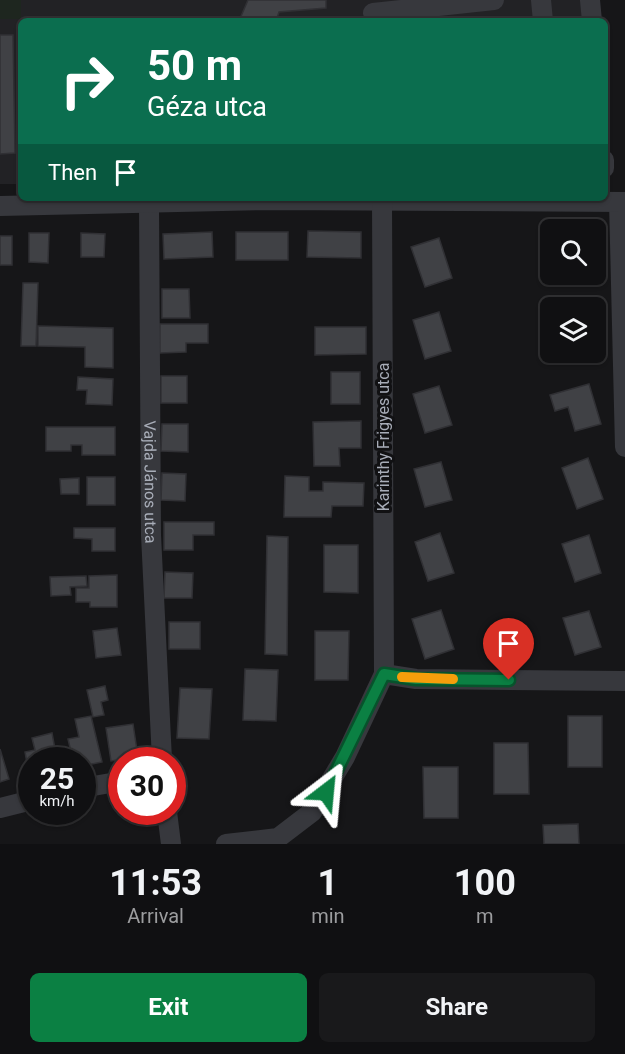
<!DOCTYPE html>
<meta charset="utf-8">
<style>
body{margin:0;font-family:Roboto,sans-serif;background:#19191b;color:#f1f3f6;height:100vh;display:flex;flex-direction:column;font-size:22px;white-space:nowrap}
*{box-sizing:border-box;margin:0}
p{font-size:20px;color:#9c9d9f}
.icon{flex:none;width:33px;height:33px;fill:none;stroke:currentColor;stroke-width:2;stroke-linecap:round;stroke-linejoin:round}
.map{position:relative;height:844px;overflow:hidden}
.drawer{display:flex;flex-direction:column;background:#101012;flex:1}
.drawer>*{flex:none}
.banner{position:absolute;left:18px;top:18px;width:590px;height:183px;border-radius:9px;box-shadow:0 2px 4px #0004,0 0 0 2px #303032;background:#0b6e4f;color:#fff;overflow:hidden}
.fabs{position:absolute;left:540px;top:219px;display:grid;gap:12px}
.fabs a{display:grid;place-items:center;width:66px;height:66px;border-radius:9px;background:#101012;box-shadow:0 2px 4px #0004,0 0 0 2px #303032;font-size:30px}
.speed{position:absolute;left:18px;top:747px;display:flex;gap:12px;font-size:30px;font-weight:700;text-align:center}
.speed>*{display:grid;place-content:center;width:78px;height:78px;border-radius:50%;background:#101012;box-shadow:0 2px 4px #0004,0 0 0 2px #303032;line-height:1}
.speed small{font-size:15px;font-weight:400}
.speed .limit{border:9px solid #d22;background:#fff;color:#111}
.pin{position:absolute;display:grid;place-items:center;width:51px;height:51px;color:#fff;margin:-62px -26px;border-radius:50% 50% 50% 0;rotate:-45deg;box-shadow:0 0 6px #0007}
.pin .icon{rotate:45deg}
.me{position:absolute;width:66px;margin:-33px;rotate:29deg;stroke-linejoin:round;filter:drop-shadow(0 0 4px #0008)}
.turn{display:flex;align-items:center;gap:21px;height:126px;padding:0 30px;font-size:27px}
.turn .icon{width:78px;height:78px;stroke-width:2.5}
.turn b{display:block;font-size:42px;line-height:51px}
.then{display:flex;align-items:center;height:57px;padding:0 30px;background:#0003;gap:12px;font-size:22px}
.eta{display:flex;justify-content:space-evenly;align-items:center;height:102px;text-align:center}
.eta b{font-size:36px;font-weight:700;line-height:42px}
.primary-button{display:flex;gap:12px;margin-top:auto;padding:12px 30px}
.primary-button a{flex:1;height:69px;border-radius:9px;background:#0b8043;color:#fff;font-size:24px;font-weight:700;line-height:69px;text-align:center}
.primary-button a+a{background:#19191b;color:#f1f3f6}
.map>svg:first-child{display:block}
</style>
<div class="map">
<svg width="625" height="844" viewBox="0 0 625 844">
<rect width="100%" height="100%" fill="#161618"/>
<path fill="#222225" d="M0,0h584l2,21h-565v163h-21z"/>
<rect fill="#1e261f" x="0" y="0" width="21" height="19"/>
<g fill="#404145" stroke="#303034" stroke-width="1.5">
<path d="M248,0h78v8l-47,4 -3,9h-37z"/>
<path d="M0,35h13l2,118 -15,1z"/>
<path d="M308,231l53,1v26l-54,-1z"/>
<path d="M212,232l1,25 -49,2 -1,-25z"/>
<rect x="236" y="232" width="52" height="28"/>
<path d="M29,233h20l-1,30 -19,-1z"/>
<path d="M81,233l24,1 -1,23h-23z"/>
<rect x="0" y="236" width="12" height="29"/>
<path d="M439,238l13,40 -27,9 -14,-40z"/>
<path d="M596,258l5,19 -26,7 -3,-10h24z"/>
<path d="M23,283h15l-2,63h-15z"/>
<path d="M162,289h27l1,29h-28z"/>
<path d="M439,312l12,39 -26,8 -12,-39z"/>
<path d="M160,324h48v19h-22v9l-26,1z"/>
<path d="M38,326l75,2v40l-28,-1v-20l-47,-1z"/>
<path d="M315,327h51v27l-51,1z"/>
<path d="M596,337l4,14 -30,10 -2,-9h28z"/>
<rect x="331" y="372" width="29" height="32"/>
<rect x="161" y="376" width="26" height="27"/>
<path d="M78,377l35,2 -1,26 -26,-1 1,-14h-10z"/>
<path d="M589,384l12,40 -26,7 -7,-24 -13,4 -5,-16z"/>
<path d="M439,386l13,39 -27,8 -12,-39z"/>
<path d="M361,421v27h-22l1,18h-26l-1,-44z"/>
<path d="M162,424h26v28l-27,-1z"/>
<path d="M46,427h69v28h-33v-10h-11v6h-25z"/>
<path d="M588,458l15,41 -26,10 -15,-41z"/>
<path d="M441,462l11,38 -27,7 -11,-38z"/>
<path d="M162,473l24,1 -1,27 -24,-1z"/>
<path d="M285,476l24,1v14h14v-9l41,1 -1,23h-31l-1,11h-47z"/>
<rect x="87" y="477" width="28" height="28"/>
<path d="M79,478v16h-18l-1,-15z"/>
<path d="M164,522h50v13h-21v15h-29z"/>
<path d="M74,528h41v23h-23v-12l-18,-1z"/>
<path d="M440,533l14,40 -26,8 -13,-39z"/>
<path d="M589,535l12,38 -26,9 -13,-38z"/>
<path d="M267,536l21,1 -1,118 -22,-1z"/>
<path d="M324,545h34v48l-34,-1z"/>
<path d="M165,572l28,1 -1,25h-28z"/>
<path d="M117,575v32h-27v-5h-14v-14h13v-12z"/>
<path d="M86,576l1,10 -17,1 1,8 -20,1 -1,-19z"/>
<path d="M441,610l13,39 -29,10 -13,-40z"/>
<path d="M589,611l12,36 -26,8 -12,-37z"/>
<rect x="169" y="622" width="31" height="27"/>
<path d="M117,628l4,27 -25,3 -3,-27z"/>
<path d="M315,631h34l-1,49h-33z"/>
<path d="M245,669l33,1 -2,51 -33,-1z"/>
<path d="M105,686l3,14 -7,2 3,13 -11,2 -6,-27z"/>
<path d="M180,688l32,1 -3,50 -32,-1z"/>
<path d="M91,716l11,46 -20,4v-6h-9l-5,-21 11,-2 -4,-18z"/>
<rect x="568" y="716" width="34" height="51"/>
<path d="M133,724l5,33 -27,4 -5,-33z"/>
<path d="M52,733l5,27h-25v13l-3,1 -4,-22 10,-2 -3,-12z"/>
<path d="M494,743h34l1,51h-35z"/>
<path d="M0,749l9,30 -9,3z"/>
<path d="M423,767h35v51h-34z"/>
<path d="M578,824l1,20h-35l-1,-19z"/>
</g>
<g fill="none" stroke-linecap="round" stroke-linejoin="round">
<g stroke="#37383d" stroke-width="20">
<path d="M541,0l2,21"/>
<path d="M590,0l2,21"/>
<path d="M373,13l121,-13"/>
<path d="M604,160v8"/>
<path d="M619,202l6,245"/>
<path id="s1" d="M149,204l2,331 11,225"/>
<path d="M0,206l266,-6 359,2"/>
<path d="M384,674l32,5 209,2"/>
<path d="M82,788l40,-7"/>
<path d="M0,808l32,-8"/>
<path d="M167,812l4,32"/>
<path d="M226,844l52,-6 34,-26 33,-55 39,-83 -2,-474"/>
</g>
</g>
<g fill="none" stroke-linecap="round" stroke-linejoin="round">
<defs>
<path id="route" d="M326,792l58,-118 32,5 93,1"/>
</defs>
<use href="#route" stroke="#07532c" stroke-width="15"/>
<use href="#route" stroke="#0b8043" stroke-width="10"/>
<path stroke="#f59e0b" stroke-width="10" d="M402,677l51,2"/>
</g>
<g text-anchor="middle" stroke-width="6" stroke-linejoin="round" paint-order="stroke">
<g font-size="16" fill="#a8adb8" stroke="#111113">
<text transform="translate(383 437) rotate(-90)" y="6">Karinthy Frigyes utca</text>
<text dy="6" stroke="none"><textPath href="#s1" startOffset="278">Vajda János utca</textPath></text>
</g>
</g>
</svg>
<div class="fabs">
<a><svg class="icon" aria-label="search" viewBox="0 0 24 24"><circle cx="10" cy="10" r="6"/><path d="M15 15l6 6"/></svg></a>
<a><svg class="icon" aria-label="layers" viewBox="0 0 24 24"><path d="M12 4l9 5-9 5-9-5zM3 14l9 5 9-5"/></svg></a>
</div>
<div class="speed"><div>25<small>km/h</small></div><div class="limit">30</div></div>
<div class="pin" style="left:509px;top:680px;background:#d93025"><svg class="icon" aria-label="arrive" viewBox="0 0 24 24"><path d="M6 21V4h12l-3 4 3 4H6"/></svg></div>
<svg class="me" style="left:326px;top:792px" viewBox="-20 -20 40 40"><path d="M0-17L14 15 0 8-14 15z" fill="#0b8043" stroke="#fff" stroke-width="4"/></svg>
<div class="banner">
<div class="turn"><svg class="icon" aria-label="right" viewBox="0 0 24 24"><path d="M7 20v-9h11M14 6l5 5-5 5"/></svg><div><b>50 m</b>Géza utca</div></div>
<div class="then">Then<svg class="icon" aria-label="arrive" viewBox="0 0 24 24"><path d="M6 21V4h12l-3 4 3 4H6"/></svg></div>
</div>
</div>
<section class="drawer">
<div class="eta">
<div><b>11:53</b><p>Arrival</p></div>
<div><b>1</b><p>min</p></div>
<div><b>100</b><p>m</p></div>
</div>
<div class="primary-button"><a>Exit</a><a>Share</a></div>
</section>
